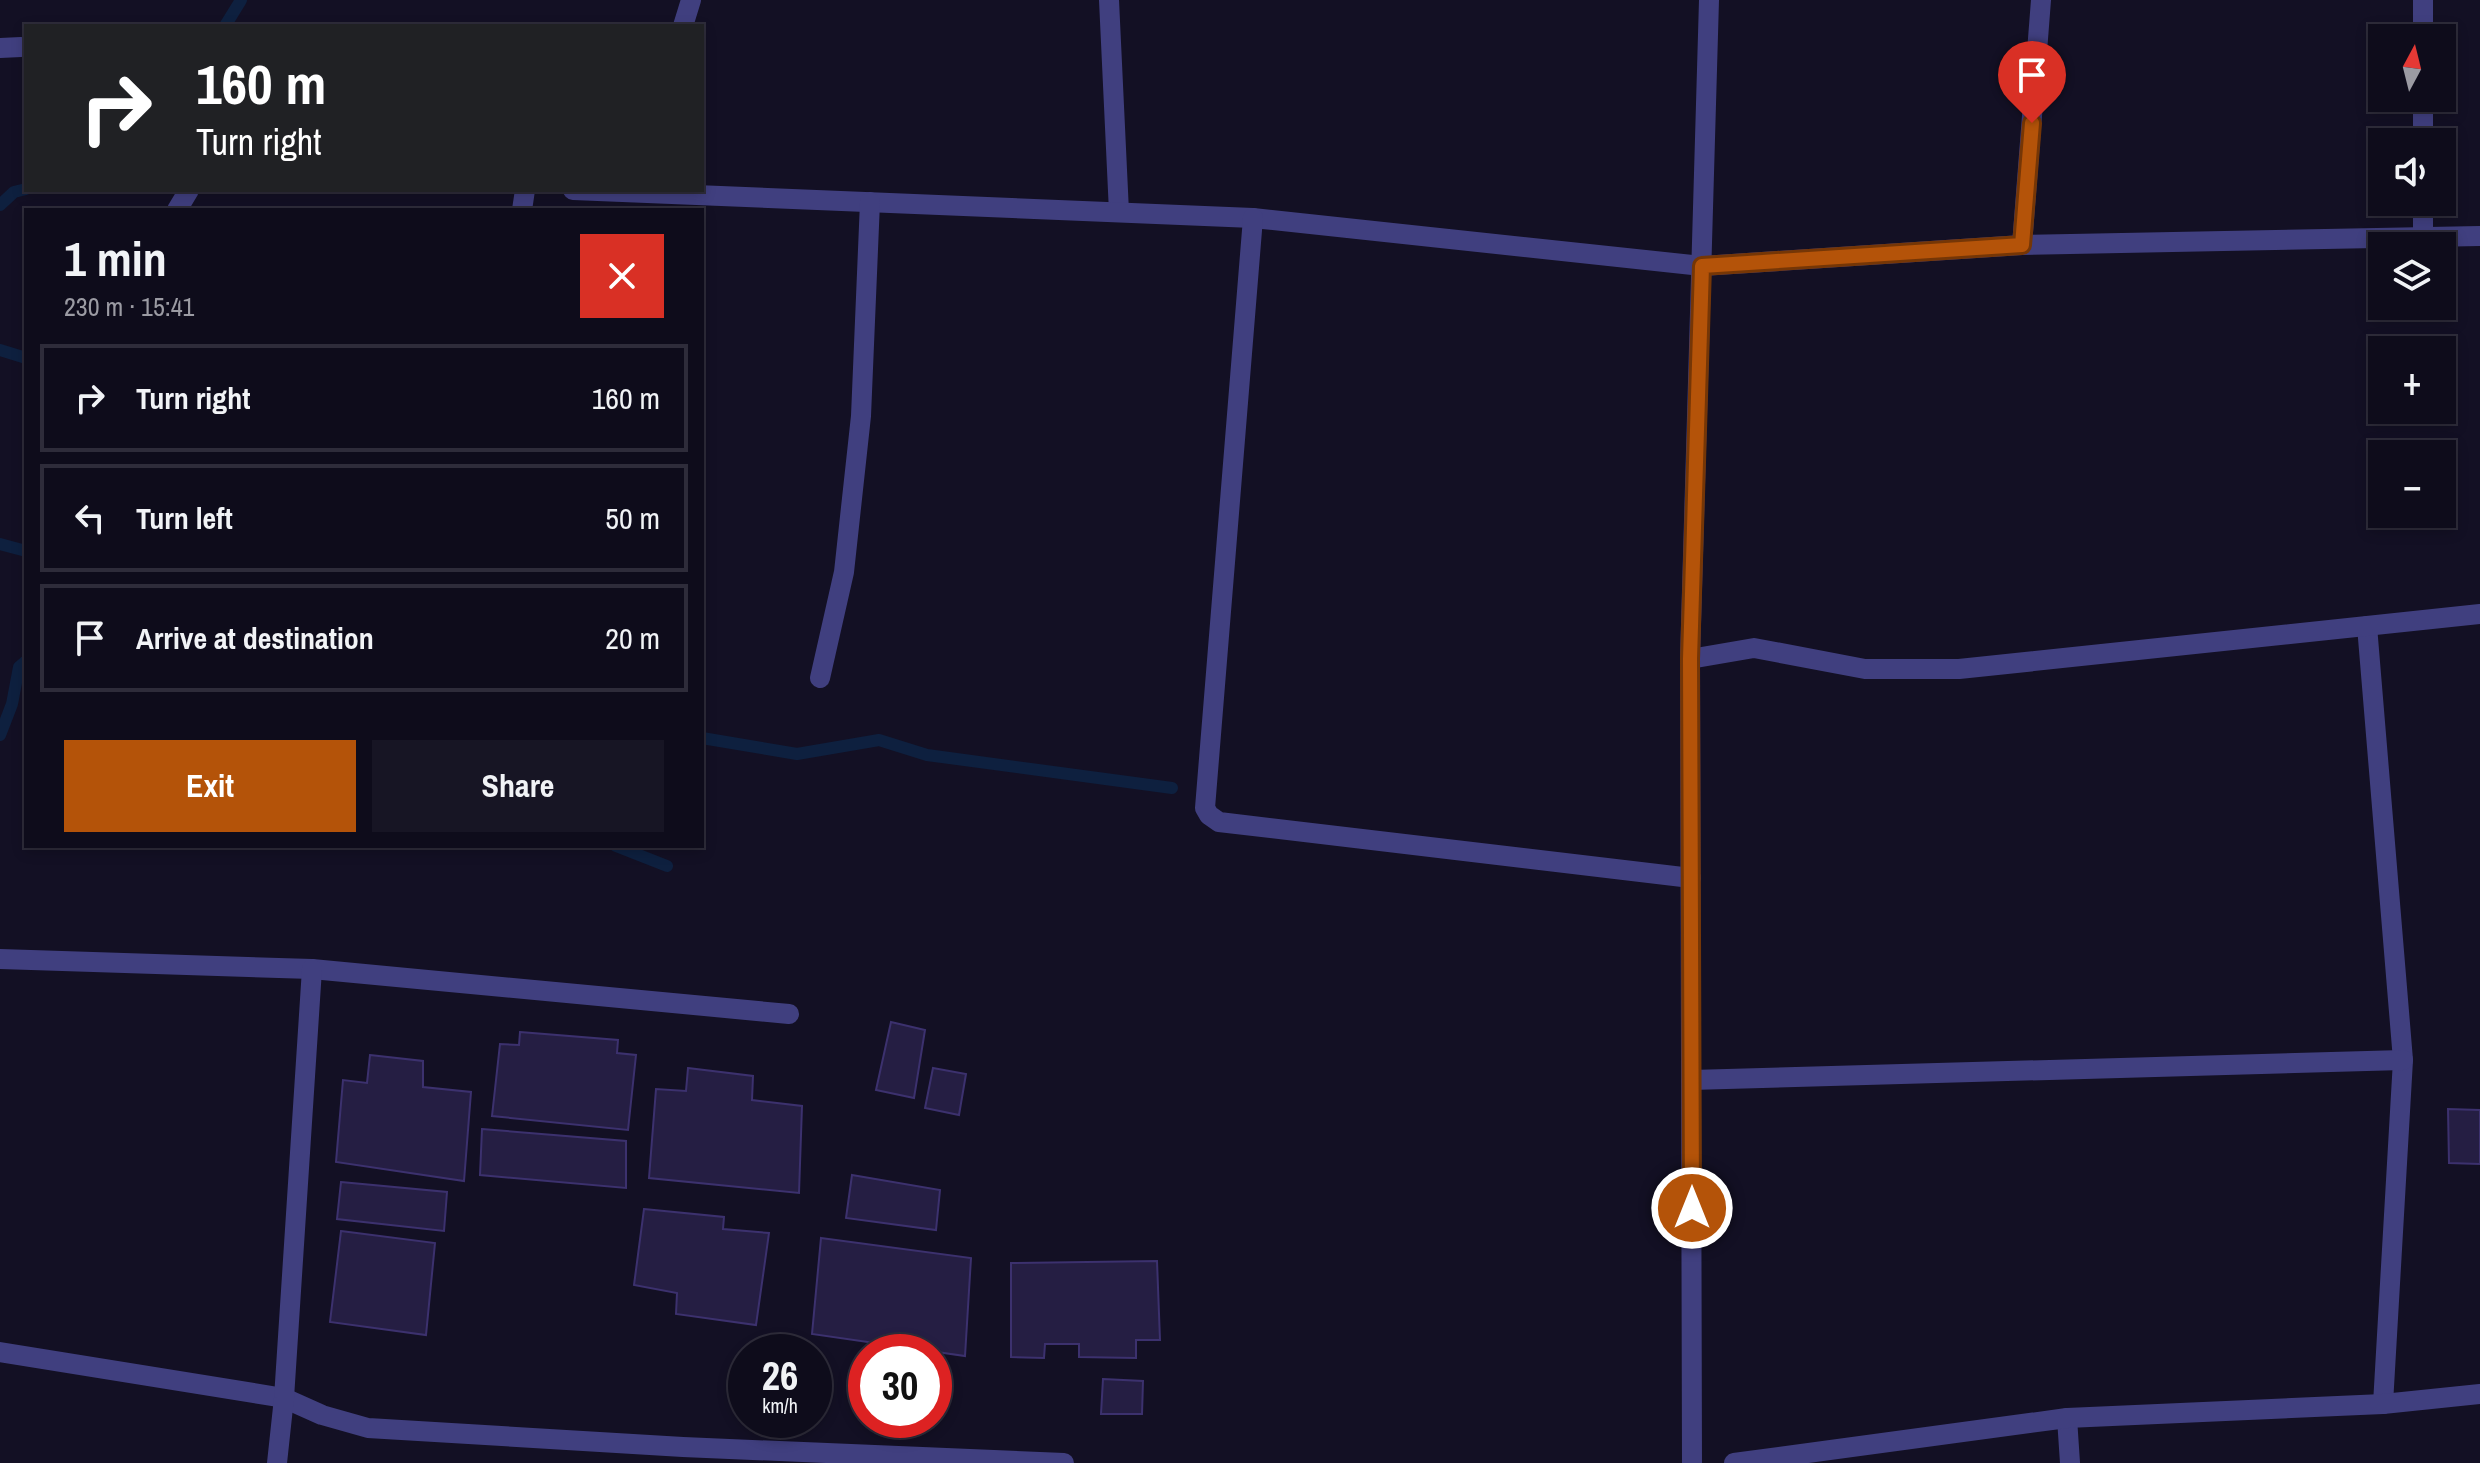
<!DOCTYPE html>
<meta charset="utf-8">
<style>
body{margin:0;font-family:"Archivo Narrow",sans-serif;background:#171524;color:#f1f3f6;height:100vh;display:flex;flex-direction:column;font-size:30px;white-space:nowrap}
*{box-sizing:border-box;margin:0}
p{font-size:26px;color:#9b9ba3}
.icon{flex:none;width:44px;height:44px;fill:none;stroke:currentColor;stroke-width:2;stroke-linecap:round;stroke-linejoin:round}
.map{position:relative;flex:1;overflow:hidden}
.sheet{position:absolute;left:24px;top:208px;width:680px;height:640px;display:flex;flex-direction:column;background:#0e0c1b;border-radius:0px;box-shadow:0 4px 12px #0003,0 0 0 2px #2e2c3a}
.sheet>*{flex:none}
.guide{position:absolute;left:24px;top:24px;width:680px;height:168px;border-radius:0px;box-shadow:0 4px 12px #0003,0 0 0 2px #2e2c3a;background:#202124;color:#fff;overflow:hidden}
.needle{width:52px;rotate:7deg}
.tools{position:absolute;left:2368px;top:24px;display:grid;gap:16px}
.tools a{display:grid;place-items:center;width:88px;height:88px;border-radius:0px;background:#0e0c1b;box-shadow:0 4px 12px #0003,0 0 0 2px #2e2c3a;font-size:40px}
.speed{position:absolute;left:728px;top:1334px;display:flex;gap:16px;font-size:40px;font-weight:700;text-align:center}
.speed>*{display:grid;place-content:center;width:104px;height:104px;border-radius:50%;background:#0e0c1b;box-shadow:0 4px 12px #0003,0 0 0 2px #2e2c3a;line-height:1}
.speed small{font-size:20px;font-weight:400}
.speed .limit{border:12px solid #d22;background:#fff;color:#111}
.pin{position:absolute;display:grid;place-items:center;width:68px;height:68px;color:#fff;margin:-82px -34px;border-radius:50% 50% 50% 0;rotate:-45deg;box-shadow:0 0 8px #0007}
.pin .icon{rotate:45deg}
.me{position:absolute;width:88px;margin:-44px;rotate:0deg;stroke-linejoin:round;filter:drop-shadow(0 0 6px #0008)}
.turn{display:flex;align-items:center;gap:28px;height:168px;padding:0 40px;font-size:36px}
.turn .icon{width:104px;height:104px;stroke-width:2.5}
.turn b{display:block;font-size:56px;line-height:68px}
.round{display:grid;place-items:center;flex:none;width:84px;height:84px;border-radius:0px;background:#171524}
.head{display:flex;align-items:center;justify-content:space-between;height:136px;padding:0 40px}
h1{font-size:48px;font-weight:800;line-height:60px}
.button{display:flex;gap:16px;margin-top:auto;padding:16px 40px}
.button a{flex:1;height:92px;border-radius:0px;background:#b45309;color:#fff;font-size:32px;font-weight:800;line-height:92px;text-align:center}
.button a+a{background:#171524;color:#f1f3f6}
ul{padding:0;list-style:none}
li{display:flex;align-items:center;gap:24px;height:108px;margin:0 16px 12px;padding:0 24px;border:4px solid #2e2c3a;border-radius:0px}
li div{flex:1}
li b{display:block;font-size:30px}
li em{font-style:normal}
.map>svg:first-child{display:block}
</style>
<div class="map">
<svg width="2480" height="1463" viewBox="0 0 2480 1463">
<rect width="100%" height="100%" fill="#131024"/>
<g fill="none" stroke-linecap="round" stroke-linejoin="round">
<g stroke="#0e203f" stroke-width="12">
<path d="M225,26l16,-26"/>
<path d="M0,205l14,-13 12,-3"/>
<path d="M0,350l26,8"/>
<path d="M0,544l26,7"/>
<path d="M0,735l12,-31 7,-37 7,-6"/>
<path d="M702,738l95,16 82,-14 48,15 245,33"/>
<path d="M616,846l51,20"/>
</g>
</g>
<g fill="#251e43" stroke="#3c316e" stroke-width="2">
<path d="M891,1022l34,8 -11,68 -38,-8z"/>
<path d="M520,1032l98,8 -1,13 19,2 -8,75 -136,-14 8,-72 19,1z"/>
<path d="M370,1055l53,6v26l48,5 -7,89 -128,-19 7,-82 24,3z"/>
<path d="M688,1068l65,8 -1,24 50,6 -3,87 -150,-15 7,-89 30,2z"/>
<path d="M933,1068l33,6 -7,41 -34,-7z"/>
<path d="M2448,1109l32,1v54l-31,-1z"/>
<path d="M482,1129l144,12v47l-146,-13z"/>
<path d="M852,1175l88,15 -4,40 -90,-12z"/>
<path d="M341,1182l106,10 -3,39 -107,-12z"/>
<path d="M644,1209l80,8 -1,12 46,4 -13,92 -80,-11 1,-21 -43,-8z"/>
<path d="M341,1231l94,12 -9,92 -96,-13z"/>
<path d="M821,1238l150,20 -6,98 -153,-22z"/>
<path d="M1157,1261l3,79h-24v18l-57,-1v-13h-34l-1,14 -33,-1v-94z"/>
<path d="M1103,1379l40,2 -1,33h-41z"/>
</g>
<g fill="none" stroke-linecap="round" stroke-linejoin="round">
<g stroke="#403f7f" stroke-width="20">
<path d="M1109,0l10,212"/>
<path d="M2423,0v38"/>
<path d="M683,26l8,-26"/>
<path d="M0,48l21,-1"/>
<path d="M2423,98v44"/>
<path d="M573,190l680,28 449,48 320,-21 458,-9"/>
<path d="M2423,202v36"/>
<path d="M177,210l12,-20"/>
<path d="M522,210l3,-20"/>
<path d="M1253,218l-48,590 4,7 10,7 472,56"/>
<path d="M2022,245l19,-245"/>
<path d="M2367,626l36,434 -20,344"/>
<path d="M1690,659l64,-11 111,21h94l521,-55"/>
<path d="M820,678l24,-106 17,-156 9,-214"/>
<path d="M0,959l312,10 477,45"/>
<path d="M1691,1080l712,-20"/>
<path d="M0,1352l284,46 38,17 46,13 315,19 381,16"/>
<path d="M2067,1418l3,45"/>
<path d="M277,1463l7,-65 28,-429"/>
<path d="M1692,1463l-2,-804 19,-659"/>
<path d="M1734,1463l333,-45 316,-14 97,-10"/>
</g>
</g>
<g fill="none" stroke-linecap="round" stroke-linejoin="round">
<defs>
<path id="route" d="M1692,1208l-2,-549 12,-393 320,-21 10,-122"/>
</defs>
<use href="#route" stroke="#753606" stroke-width="20"/>
<use href="#route" stroke="#b45309" stroke-width="14"/>
</g>
</svg>
<div class="tools">
<a><svg class="needle" viewBox="-14 -14 28 28"><path d="M0-13l5 13h-10z" fill="#e53935"/><path d="M0 13l5-13h-10z" fill="#9b9ba3"/></svg></a>
<a><svg class="icon" aria-label="sound" viewBox="0 0 24 24"><path d="M4 9h4l5-4v14l-5-4H4zM17 9q2 3 0 6"/></svg></a>
<a><svg class="icon" aria-label="layers" viewBox="0 0 24 24"><path d="M12 4l9 5-9 5-9-5zM3 14l9 5 9-5"/></svg></a>
<a>+</a>
<a>−</a>
</div>
<div class="speed"><div>26<small>km/h</small></div><div class="limit">30</div></div>
<div class="pin" style="left:2032px;top:123px;background:#d93025"><svg class="icon" aria-label="arrive" viewBox="0 0 24 24"><path d="M6 21V4h12l-3 4 3 4H6"/></svg></div>
<svg class="me" style="left:1692px;top:1208px" viewBox="-20 -20 40 40"><circle r="17" fill="#b45309" stroke="#fff" stroke-width="3"/><path d="M0-11L8 9 0 5-8 9z" fill="#fff"/></svg>
<div class="guide">
<div class="turn"><svg class="icon" aria-label="right" viewBox="0 0 24 24"><path d="M7 20v-9h11M14 6l5 5-5 5"/></svg><div><b>160 m</b>Turn right</div></div>
</div>
<section class="sheet">
<div class="head"><div><h1>1 min</h1><p>230 m · 15:41</p></div><a class="round" style="background:#d93025;color:#fff"><svg class="icon" aria-label="close" viewBox="0 0 24 24"><path d="M6 6l12 12M18 6L6 18"/></svg></a></div>
<ul>
<li><svg class="icon" aria-label="right" viewBox="0 0 24 24"><path d="M7 20v-9h11M14 6l5 5-5 5"/></svg><div><b>Turn right</b></div><em>160 m</em></li>
<li><svg class="icon" aria-label="left" viewBox="0 0 24 24"><path d="M17 20v-9H6M10 6l-5 5 5 5"/></svg><div><b>Turn left</b></div><em>50 m</em></li>
<li><svg class="icon" aria-label="arrive" viewBox="0 0 24 24"><path d="M6 21V4h12l-3 4 3 4H6"/></svg><div><b>Arrive at destination</b></div><em>20 m</em></li>
</ul>
<div class="button"><a>Exit</a><a>Share</a></div>
</section>
</div>
